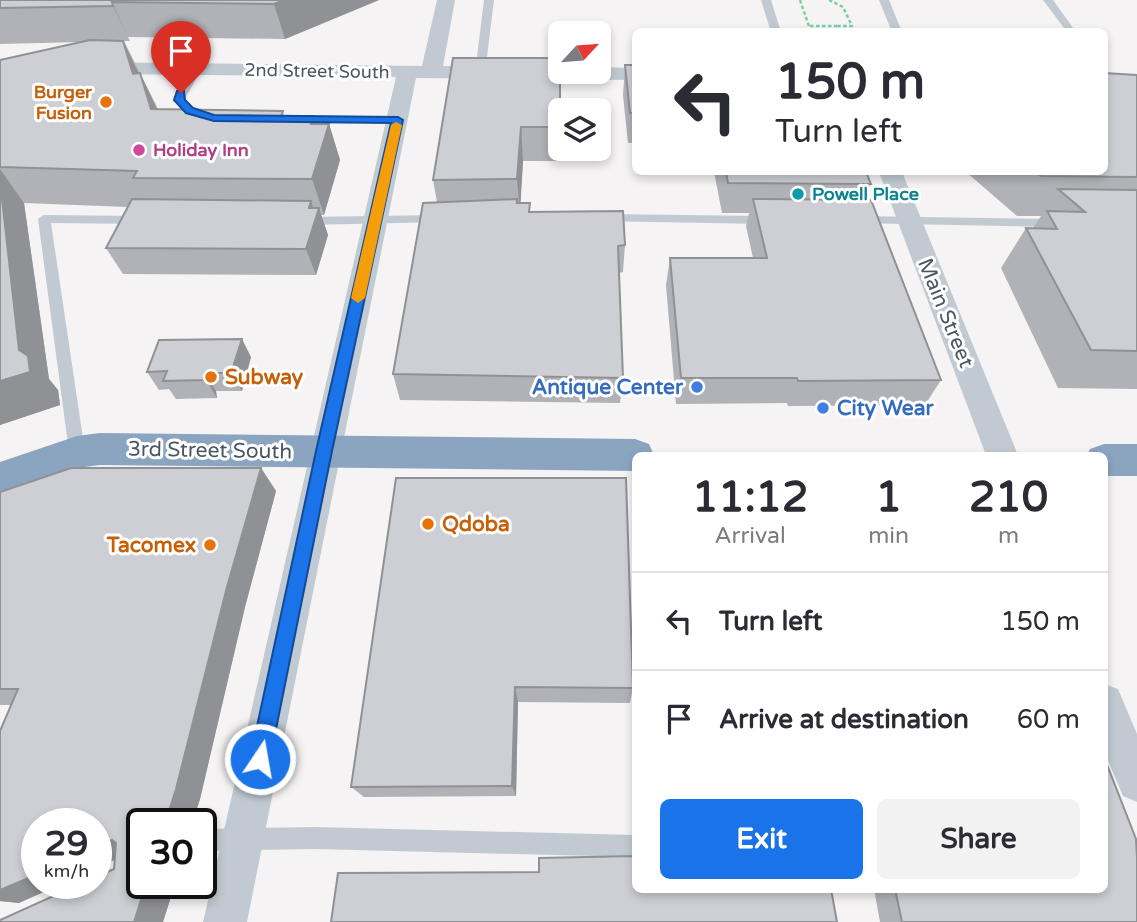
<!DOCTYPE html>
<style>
body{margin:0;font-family:"Varela Round",sans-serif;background:#f2f2f3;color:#2b2b33;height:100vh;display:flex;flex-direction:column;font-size:26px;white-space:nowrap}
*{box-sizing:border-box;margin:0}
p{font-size:23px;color:#7c7c81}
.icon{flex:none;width:38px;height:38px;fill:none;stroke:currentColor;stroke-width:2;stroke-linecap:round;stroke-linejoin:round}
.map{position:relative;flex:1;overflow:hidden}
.details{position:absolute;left:632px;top:452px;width:476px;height:441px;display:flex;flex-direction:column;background:#fff;border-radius:10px;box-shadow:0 4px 10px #0003}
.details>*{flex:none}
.top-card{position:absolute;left:632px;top:28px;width:476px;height:147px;border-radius:10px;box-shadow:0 4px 10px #0003;background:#fff;color:#2b2b33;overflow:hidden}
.needle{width:46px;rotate:64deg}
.tools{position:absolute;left:548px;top:21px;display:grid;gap:14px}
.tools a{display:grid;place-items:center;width:63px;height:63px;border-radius:10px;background:#fff;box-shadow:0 4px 10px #0003;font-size:35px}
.speed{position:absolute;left:21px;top:808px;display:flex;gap:14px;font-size:35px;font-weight:700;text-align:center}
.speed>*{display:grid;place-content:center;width:91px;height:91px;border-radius:50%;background:#fff;box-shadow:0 4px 10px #0003;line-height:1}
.speed small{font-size:18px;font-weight:400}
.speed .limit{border:4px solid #111;border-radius:10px;background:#fff;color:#111}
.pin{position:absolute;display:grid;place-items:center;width:60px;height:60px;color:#fff;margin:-72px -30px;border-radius:50% 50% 50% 0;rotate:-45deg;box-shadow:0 0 7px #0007}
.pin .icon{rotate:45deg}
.me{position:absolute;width:77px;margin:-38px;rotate:12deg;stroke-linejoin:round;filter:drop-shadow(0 0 5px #0008)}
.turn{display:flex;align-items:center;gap:24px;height:147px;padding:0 28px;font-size:32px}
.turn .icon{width:91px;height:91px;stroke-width:2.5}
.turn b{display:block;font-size:49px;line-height:60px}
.eta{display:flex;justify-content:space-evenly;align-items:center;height:119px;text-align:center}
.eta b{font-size:42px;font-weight:700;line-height:49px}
.button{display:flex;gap:14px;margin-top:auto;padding:14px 28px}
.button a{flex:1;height:80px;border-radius:10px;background:#1a73e8;color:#fff;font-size:28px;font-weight:700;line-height:80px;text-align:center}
.button a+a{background:#f2f2f3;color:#2b2b33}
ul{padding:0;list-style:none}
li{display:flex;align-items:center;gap:21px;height:98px;padding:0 28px;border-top:2px solid #e1e1e2}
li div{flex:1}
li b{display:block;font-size:26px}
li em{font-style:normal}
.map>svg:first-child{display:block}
</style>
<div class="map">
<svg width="1137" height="922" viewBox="0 0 1137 922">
<rect width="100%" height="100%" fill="#f5f3f3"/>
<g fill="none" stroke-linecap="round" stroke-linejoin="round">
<g stroke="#7ad0a6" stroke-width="2.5" stroke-dasharray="3.5 2.5" stroke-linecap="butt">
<path d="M800,0l11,32"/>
<path d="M829,0l14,7 9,19h-15l2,6"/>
<path d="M810,26h27"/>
</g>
<g fill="#c1cad2" fill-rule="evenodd">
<path d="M484,0h10l-9,73 -5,3 -5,-3z"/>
<path d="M761,0h10l10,32h-10z"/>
<path d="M879,0h10l13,32h-10z"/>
<path d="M1043,0h10l23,32h-9z"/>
<path d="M193,66l9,2 -17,31 9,9 16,7v4c-15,1 -26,-8 -35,-19z"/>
<path d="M291,117h107l5,3 -5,3 -103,-1 -5,-3z"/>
<path d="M602,214l167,2 6,4 -6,4 -171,-3v-6z"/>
<path d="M44,215l98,1 6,4 -6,4 -91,-1 34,229 -2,5h-12l-2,-5 -31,-233z"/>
<path d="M440,215l6,4 -2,3 -139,3 -6,-4 6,-4z"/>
<path d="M858,216l198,3 6,4 -6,4 -202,-4v-6z"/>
<path d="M315,827l320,8v22l-320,-8 -114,2v-22z"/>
</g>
<g fill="#c1cad2" fill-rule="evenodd">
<path d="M437,0h18l-12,66 117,1v5h38v-5l37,1v12l-219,-2 -169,844h-44l193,-845 -302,-3 -7,-2 -3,-4 3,-4 7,-2 328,4z"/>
<path d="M879,172h23l116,283h-32z"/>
<path d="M1104,684l14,5 19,45v68l-14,-6 -19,-45z"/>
</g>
<g fill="#8ba5c1" fill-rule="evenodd">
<path d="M100,433l535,6 14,5 5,11h-19v16l-535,-6 -23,3 -77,26v-32l77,-26z"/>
<path d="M1104,444h33v32h-33v-21h-17l3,-6z"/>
</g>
</g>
<g fill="#b0b2b7">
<path d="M0,0h379l-94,39 -157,-2 2,4h-6l34,68 125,2 1,5h29l3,8h13l11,36 -16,55h-3l7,20 -12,40 -193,-1 -17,-26 22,-41 -104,-4 25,176 9,11 2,15 -60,20v-365l81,-18 -81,2z"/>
<path d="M625,65h10v78h-7l-5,-48z"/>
<path d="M561,72l-1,89h-37l-3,42h10v9l95,33 -2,27 -4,1 4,105 -3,25 -220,-3 -7,-26 44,-172 -4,-22z"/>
<path d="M1137,75v314l-79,-1 -57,-120 25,-40h7l8,-12h-24l-51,-44h138z"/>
<path d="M714,172h152l5,12 -7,16 77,180 -16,25 -137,1 -1,-3 -111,1 -10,-119 4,-27h83l-7,-32 3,-13h-27z"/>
<path d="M251,357l-9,34h-26l1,7 -41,1 -7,-10 -10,1 -12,-18z"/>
<path d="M261,468l15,23 -31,116 -45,192 -8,25h-50v60h33l-12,38 -49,-53 1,-9 -19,8v-44h-59v60l-18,19 -19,-2v-170l11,-26h-11v-213z"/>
<path d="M396,478l237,210 -3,15 -112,-1 -2,94 -152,1 -13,-10z"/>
<path d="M874,889h230l33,33h-257z"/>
</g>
<g fill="#909195">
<path d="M284,0h95l-94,39 -11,-35z"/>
<path d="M112,2l16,35 2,4 -17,-35z"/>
<path d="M123,41l17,35 -7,-2z"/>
<path d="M140,73l17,36 12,36 -18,-36z"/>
<path d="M313,116l9,30 7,-22 11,36 -16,55 -12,-36 -1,-55z"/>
<path d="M521,127l2,34 -3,52 -3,-34z"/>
<path d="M0,169l24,34 25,176 9,11 2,15 -60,20v-44l19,-31 -19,-169z"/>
<path d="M311,201l5,16 3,-9 9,27 -12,40 -10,-26 3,-41z"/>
<path d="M242,339l9,18 -9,34 -11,-18z"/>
<path d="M205,373l11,18 1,7 -11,-18z"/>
<path d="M261,468l15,23 -31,116 -45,192 -8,25h-27l62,-237z"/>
<path d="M515,687l3,15 -2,94 -4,-10z"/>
<path d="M112,840l29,8 -45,20v-21z"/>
<path d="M33,876l4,1v7h25l-43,19 -19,-2v-11z"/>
<path d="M146,884h29l-12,38h-29z"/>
</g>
<g fill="#cdcfd5" stroke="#909195" stroke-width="2">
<path d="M0,0h284l-10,4 -162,-2 1,4 -113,2z"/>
<path d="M90,40l33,1 10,33 7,-1 11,36 132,2 -2,5h32l-2,8h18l-17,55 -179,-1 4,-7 -137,-4v-107z"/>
<path d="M453,58h107v69h-39l-4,52 -84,1z"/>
<path d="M625,65h10v48h-5z"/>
<path d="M1104,73l33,2v102l-96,-1 -5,-4h68z"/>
<path d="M726,172h140l5,12 -143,-1z"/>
<path d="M0,181l19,169 9,6 2,16 -30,9z"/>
<path d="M1058,189l79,1v161l-46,-1 -65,-122 31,1 -10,-18 38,1z"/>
<path d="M132,199l179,2 -2,7h10l-13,41 -200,-1z"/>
<path d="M517,199v4h13l-1,9 94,-1 2,34 -7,1 5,132 -230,-4 30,-171z"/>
<path d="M753,199l118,1 70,180 -143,1 -1,-3h-116l-11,-120h97z"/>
<path d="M242,339l-11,34h-26l1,7 -43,1 4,-10 -20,1 12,-32z"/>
<path d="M71,468h190l-34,119 -51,202 -11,35h-23v60h4l-12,38h-134v-2l80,-36h16v-7l18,-8 2,-26 -4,-3 -16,7v-23h-59v52h-4l-33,14v-159l18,-42h-18v-197z"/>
<path d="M396,478h230l7,210 -118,-1 -3,99 -161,1z"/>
<path d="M1104,757l32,82 1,19v64h-235l-7,-33h209z"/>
<path d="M635,856v33h196l6,33h-506l7,-49 201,-1v-14z"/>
</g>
<path fill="#1a73e8" stroke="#114b97" stroke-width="2" d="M177,91h7l1,9 8,8 21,7 184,2 5,3 -71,331 -62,308 -3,7 -7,3 -7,-3 -3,-7 66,-308 75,-328 -177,-2 -28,-8 -12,-13z"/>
<path fill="#f59e0b" d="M396,122l6,3 -37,173 -7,5 -7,-5 40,-173z"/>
<g fill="#e8710a" stroke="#fff" stroke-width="2.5">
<circle cx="106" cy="102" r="7"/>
<circle cx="211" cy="377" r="7"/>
<circle cx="428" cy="524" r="7"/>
<circle cx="210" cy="545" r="7"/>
</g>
<circle fill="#d1479c" stroke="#fff" stroke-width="2.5" cx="139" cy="150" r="7"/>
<circle fill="#0f9aa8" stroke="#fff" stroke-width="2.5" cx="798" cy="194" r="7"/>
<g fill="#3f7fe0" stroke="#fff" stroke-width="2.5">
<circle cx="697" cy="387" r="7"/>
<circle cx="823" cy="408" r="7"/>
</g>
<g text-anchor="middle" stroke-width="6" stroke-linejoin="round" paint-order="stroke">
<g font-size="18" fill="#4a5661" stroke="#fff">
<text transform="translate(317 71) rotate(1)" y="6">2nd Street South</text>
</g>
<g font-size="18" font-weight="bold" fill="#c56008" stroke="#fff" text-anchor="end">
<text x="92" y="98">Burger<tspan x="92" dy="21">Fusion</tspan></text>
</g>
<g font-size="18" font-weight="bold" fill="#b23c85" stroke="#fff" text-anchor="start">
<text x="153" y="156">Holiday Inn</text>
</g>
<g font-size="18" font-weight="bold" fill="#0d838f" stroke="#fff" text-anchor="start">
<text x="812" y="200">Powell Place</text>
</g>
<g font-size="21" fill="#4a5661" stroke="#fff">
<text transform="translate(946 313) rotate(68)" y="7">Main Street</text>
<text transform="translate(210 450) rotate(1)" y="7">3rd Street South</text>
</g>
<g font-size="21" font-weight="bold" fill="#c56008" stroke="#fff" text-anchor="start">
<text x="225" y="384">Subway</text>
<text x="442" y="531">Qdoba</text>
<text x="196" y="552" text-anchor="end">Tacomex</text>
</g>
<g font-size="21" font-weight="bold" fill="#366cbe" stroke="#fff" text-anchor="end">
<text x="683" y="394">Antique Center</text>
<text x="837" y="415" text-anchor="start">City Wear</text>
</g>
</g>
</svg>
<div class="tools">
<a><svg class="needle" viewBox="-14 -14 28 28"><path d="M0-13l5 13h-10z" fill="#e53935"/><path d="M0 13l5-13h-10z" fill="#7c7c81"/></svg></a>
<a><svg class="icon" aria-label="layers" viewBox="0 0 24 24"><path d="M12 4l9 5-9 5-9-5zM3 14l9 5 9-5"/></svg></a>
</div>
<div class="speed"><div>29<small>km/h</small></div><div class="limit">30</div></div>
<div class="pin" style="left:181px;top:93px;background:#d93025"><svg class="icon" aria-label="arrive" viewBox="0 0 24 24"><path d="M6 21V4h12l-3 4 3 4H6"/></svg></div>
<svg class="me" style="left:260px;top:759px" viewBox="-20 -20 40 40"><circle r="17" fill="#1a73e8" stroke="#fff" stroke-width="3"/><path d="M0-11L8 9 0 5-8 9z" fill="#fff"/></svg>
<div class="top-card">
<div class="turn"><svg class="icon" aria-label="left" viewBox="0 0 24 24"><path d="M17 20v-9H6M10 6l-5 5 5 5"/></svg><div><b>150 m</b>Turn left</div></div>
</div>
<section class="details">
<div class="eta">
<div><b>11:12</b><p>Arrival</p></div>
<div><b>1</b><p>min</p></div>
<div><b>210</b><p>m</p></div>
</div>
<ul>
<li><svg class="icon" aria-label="left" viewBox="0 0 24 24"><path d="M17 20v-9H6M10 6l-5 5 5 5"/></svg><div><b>Turn left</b></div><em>150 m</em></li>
<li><svg class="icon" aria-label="arrive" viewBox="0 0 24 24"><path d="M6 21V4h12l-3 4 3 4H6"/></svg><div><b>Arrive at destination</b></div><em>60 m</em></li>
</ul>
<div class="button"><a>Exit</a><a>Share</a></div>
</section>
</div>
